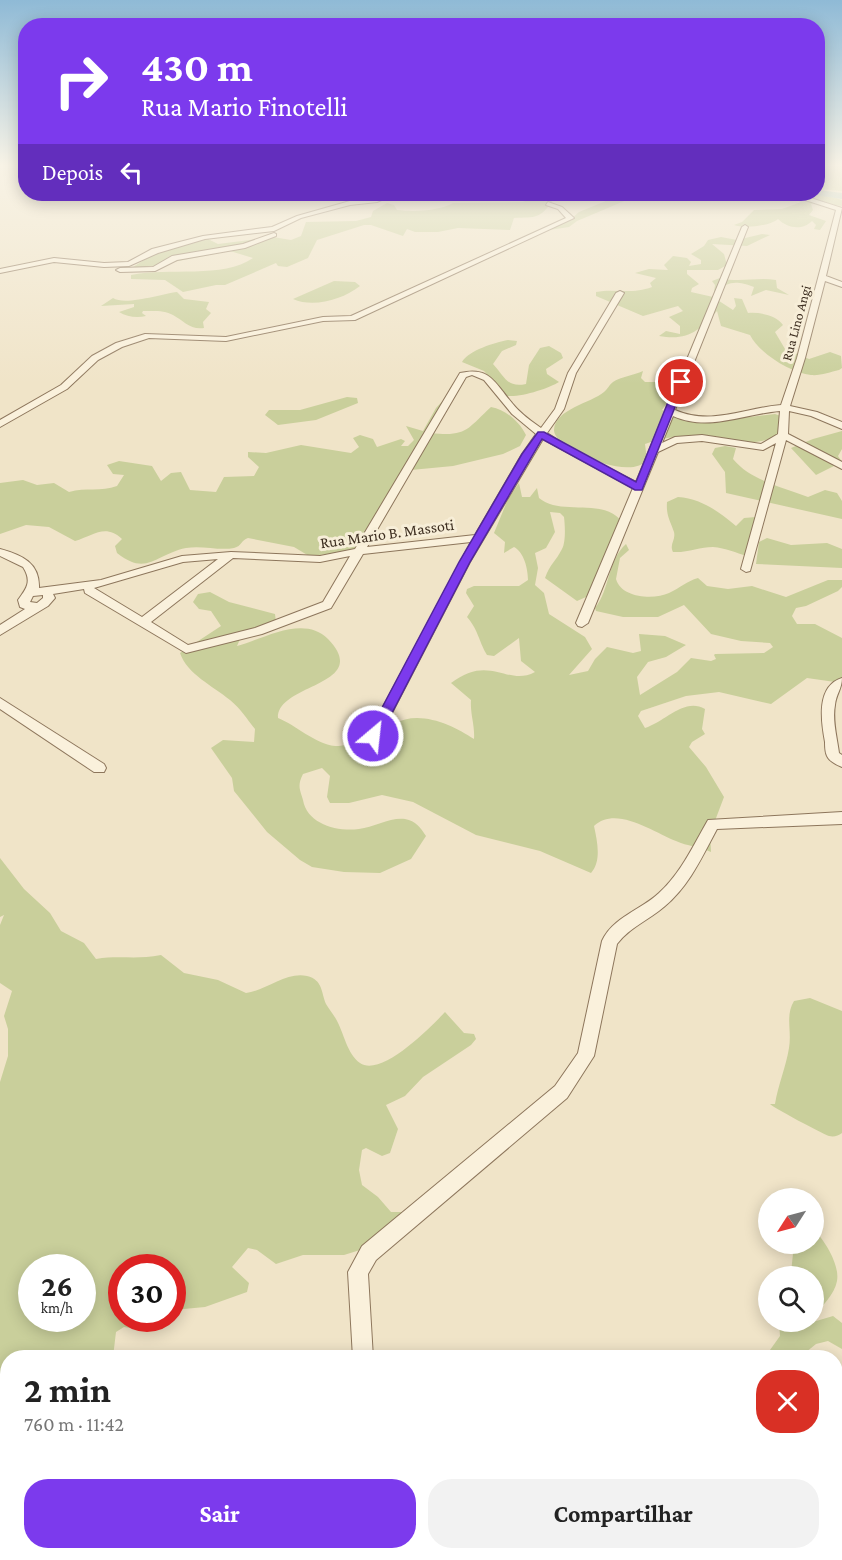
<!DOCTYPE html>
<html lang="pt">
<meta charset="utf-8">
<style>
body{margin:0;font-family:"Crimson Pro",serif;background:#f2f2f2;color:#222;height:100vh;display:flex;flex-direction:column;font-size:22px;white-space:nowrap}
*{box-sizing:border-box;margin:0}
p{font-size:20px;color:#767676}
.icon{flex:none;width:33px;height:33px;fill:none;stroke:currentColor;stroke-width:2;stroke-linecap:round;stroke-linejoin:round}
.map{position:relative;flex:1;overflow:hidden}
.details{position:absolute;left:0px;top:1350px;width:843px;height:210px;display:flex;flex-direction:column;background:#fff;border-radius:24px 24px 0 0;box-shadow:0 3px 15px #0003}
.details>*{flex:none}
.top-card{position:absolute;left:18px;top:18px;width:807px;height:183px;border-radius:24px;box-shadow:0 3px 15px #0003;background:#7c3aed;color:#fff;overflow:hidden}
.needle{width:39px;rotate:234deg}
.controls{position:absolute;left:758px;top:1188px;display:grid;gap:12px}
.controls a{display:grid;place-items:center;width:66px;height:66px;border-radius:50%;background:#fff;box-shadow:0 3px 15px #0003;font-size:30px}
.speed{position:absolute;left:18px;top:1254px;display:flex;gap:12px;font-size:30px;font-weight:700;text-align:center}
.speed>*{display:grid;place-content:center;width:78px;height:78px;border-radius:50%;background:#fff;box-shadow:0 3px 15px #0003;line-height:1}
.speed small{font-size:15px;font-weight:400}
.speed .limit{border:9px solid #d22;background:#fff;color:#111}
.pin{position:absolute;display:grid;place-items:center;width:51px;height:51px;color:#fff;margin:-26px;border:3px solid #fff;border-radius:50%;box-shadow:0 2px 6px #0007}
.me{position:absolute;width:66px;margin:-33px;rotate:28deg;stroke-linejoin:round;filter:drop-shadow(0 0 4px #0008)}
.turn{display:flex;align-items:center;gap:21px;height:126px;padding:0 24px;font-size:27px}
.turn .icon{width:78px;height:78px;stroke-width:2.5}
.turn b{display:block;font-size:42px;line-height:51px}
.then{display:flex;align-items:center;height:57px;padding:0 24px;background:#0003;gap:12px;font-size:22px}
.round{display:grid;place-items:center;flex:none;width:63px;height:63px;border-radius:24px;background:#f2f2f2}
.headline{display:flex;align-items:center;justify-content:space-between;height:102px;padding:0 24px}
h1{font-size:36px;font-weight:700;line-height:45px}
.button{display:flex;gap:12px;margin-top:auto;padding:12px 24px}
.button a{flex:1;height:69px;border-radius:24px;background:#7c3aed;color:#fff;font-size:24px;font-weight:700;line-height:69px;text-align:center}
.button a+a{background:#f2f2f2;color:#222}
.map>svg:first-child{display:block}
</style>
<div class="map">
<svg width="842" height="1560" viewBox="0 0 842 1560">
<rect width="100%" height="100%" fill="#f0e4c8"/>
<g fill="#c9cf9b" fill-rule="evenodd">
<path d="M818,165h24v26l-24,-2v-15h3z"/>
<path d="M818,192l24,8v6l-27,-4 -4,2 2,6 -4,5 17,6 -6,9 -6,-1 2,-4 -4,-4c-10,10 -25,7 -34,-2 -8,7 -34,10 -44,6l8,-3 12,-12 28,-1 19,-7 -4,-2 5,-2 -14,-4z"/>
<path d="M623,194h18l-64,27 -8,6 -20,3 5,-5 16,-5 9,-8z"/>
<path d="M539,197l14,3c-13,19 -17,17 -39,18l-4,12 -52,-2 -20,4h-23l-8,-3 -4,7 -32,-11h-7l-47,15 -9,18 -21,9 -9,-1 -2,-3 -51,22h-9l-33,7 -18,-12 -34,-1v-4c38,-8 92,4 122,-17l-23,-7 -93,18h-7l20,-13v-3l58,-14 10,5 55,-7 18,3 10,-4 5,-14 50,-1 15,-4 2,-6 14,-8 7,2 3,5c17,2 42,1 56,-7l69,-1z"/>
<path d="M762,234l8,1 -23,11 -35,-2 12,10 3,11 -9,5h-31v4l12,10 -7,4 -1,4 22,5 20,13 3,-4 -2,-8 8,1 6,14c12,-1 28,2 35,12l-8,7 10,17 24,10 21,-7 11,4 1,12 -3,2c-9,2 -19,6 -28,5 -20,-2 -52,-22 -61,-40l-29,-9 -4,-15c-18,20 -29,30 -58,25l7,-5 14,3v-8l-11,-9 14,-6 -5,-5 -35,10 -47,-20v-4c19,-4 34,3 56,-5l-2,-4 6,-5 -21,-5 14,-4 19,1 -4,-5 9,-9 14,2 4,4 -2,4 12,-2v-4l-10,-6 13,-8 4,-6 13,-3 16,3z"/>
<path d="M720,278c19,5 37,-1 56,2l1,8 12,7 -23,-5 -15,6 3,-9c-20,-7 -24,-5 -40,5l1,-7 -3,-4z"/>
<path d="M334,281l21,1 5,4c-18,14 -47,22 -67,13z"/>
<path d="M177,292l7,7 25,3 -3,7 5,4 -8,9 1,6c-14,2 -20,-7 -31,-13 -8,-5 -20,-4 -30,-4l-1,2 4,3c-9,2 -19,1 -27,-4l15,-5v-3l-33,2 12,-8c12,8 48,-4 64,-6z"/>
<path d="M508,340l9,1 -1,4 -14,6 -9,13c12,13 14,24 33,20l3,-19 11,-17 9,-2 12,7 2,5 -17,11 1,5 12,8c-11,7 -48,19 -58,12 -9,-7 -10,-16 -17,-23l-22,-9c7,-12 32,-19 46,-22z"/>
<path d="M682,370l4,6 -24,34 37,13 76,-9 9,3 -3,16c-30,18 -47,4 -77,2 -20,0 -39,2 -59,9l2,16c-16,22 -94,-11 -93,-30 1,-21 37,-27 50,-38 3,-2 5,-7 9,-10 7,-5 21,-7 30,-11l-2,7 4,4h20z"/>
<path d="M449,394l-18,39c36,4 36,-4 60,-26 15,3 28,14 35,28l-6,11 -17,8 -50,12 -42,4 -39,69 -7,7 -26,7 -30,3 -15,-9 -46,-9c-7,2 -6,8 -14,10 -15,3 -32,-3 -48,0 -30,6 -39,29 -69,5l-2,-7 7,-7c-17,-16 -29,-3 -47,2l-26,-14 -23,-2 -26,9v-51l23,-3 14,5 17,-2 15,9c17,-5 32,0 48,-6l7,-11 -11,-1 -6,-9 12,-4 33,5 9,15 10,-8 10,-1 9,18 26,2 8,-15 30,-1 5,-9 -11,-10v-5l18,1 35,-8 50,8 8,-6 -6,-9 7,-3 13,4 4,8 24,-8 4,2 -4,5h7l6,-6 -8,-14 17,5 13,-23z"/>
<path d="M347,397l10,1 1,5 -42,17 -38,5 -13,-10 4,-5h31z"/>
<path d="M842,431v18l-4,7 4,6 -26,13 -25,-27 22,-9z"/>
<path d="M725,446l11,2 -3,11c18,22 50,28 75,38l17,-7 12,3 5,8v18l-116,-26 -1,-21 -13,-18 3,-6z"/>
<path d="M519,483l3,14h8l7,-9 2,10c22,19 65,-2 84,25l-31,65 -6,9 -9,4 -32,-23c5,-14 11,-17 17,-29 4,-7 3,-24 2,-32l-4,-4 -10,-1 5,20 -9,16 -11,5 3,15 -3,17 9,8 5,21 36,23 7,12 -23,26 19,-4 7,-12 12,-12 26,6 8,-2 -2,-17 26,2 21,9 -20,12 -18,5 -11,15 3,18 37,-23 14,-14 20,3 5,-2 -2,-4 1,-1 49,-1 9,-6 -3,-4 -29,-2 -30,-7 -27,-29 -26,12h-35l-27,-6 -1,-3c15,-18 12,-47 31,-64l3,6 -9,8 -4,21c5,19 38,21 53,14 11,-5 18,-12 29,-15l9,8 21,3 24,-3 34,11 42,-17h14v7l-4,4 -32,15 -10,2 -4,8 5,8h18l27,14v45l-35,-5 -36,26 -52,-12 -33,4 -45,15 -3,5 7,12c20,-6 39,-31 60,-19l-3,20 3,5 -13,8 -3,5 17,20 18,30 -14,37 1,18c-11,-5 -24,-6 -35,-11 -23,-9 -60,-36 -82,-15 3,14 8,35 -3,47l-51,-22 -64,-16 -63,-33 -31,-7 -33,8h-19l-3,-6 3,-21 -8,-8 -19,6c-6,12 -3,15 0,26 4,24 34,32 56,29 15,-2 32,-12 46,-10 11,2 15,8 21,17l-15,23 -31,14 -36,-1 -32,-5 -12,-7 -33,-28 -33,-41 -2,-13 -21,-30 12,-8 31,2 1,-13c-8,-10 -15,-21 -25,-29 -17,-14 -43,-26 -50,-47l41,-27 -10,-15 -12,-2 -6,-7 5,-8 12,-2 19,10 46,12 1,8 -35,15 -4,9c26,-7 67,-32 91,-7 45,47 -51,44 -50,79 18,7 37,26 57,28 14,0 24,-7 38,-2 7,-6 13,-15 21,-20 25,-15 59,1 80,15 1,-14 -4,-25 -3,-39l-20,-17c39,-30 56,4 84,-11l-14,-11 -2,-23 -25,18 -7,-1c-9,-15 -8,-24 -20,-38l7,-11 -8,-13 1,-4 7,-3h45l9,-6c0,-11 -4,-28 -14,-33l-10,6 1,-11 -11,-9 14,-34z"/>
<path d="M678,497c24,2 40,14 58,29l8,-8 12,-1 -9,39c-11,-3 -21,-8 -34,-9 -13,0 -26,6 -40,5 -4,-8 3,-12 1,-20 -4,-12 -8,-16 -7,-30z"/>
<path d="M767,538l24,7 36,-2 15,6v19l-86,-4 3,-22z"/>
<path d="M0,858l24,31 26,24 11,18 23,12 12,16c23,-4 40,1 65,-4l23,18 34,7 28,13c19,-2 41,-22 61,-17 16,4 14,16 19,28 3,5 7,10 10,15 8,14 11,35 24,44 21,15 71,-36 85,-51l19,21 10,1 2,5 -5,6 -48,32 -18,19 -19,9 12,24 -8,24 -8,3 -16,-8 -4,2 -3,20 3,15 16,12 13,15h11l27,-15 -53,48 -32,10h-41l-27,9 -19,-14 -9,-2 -16,19 17,16 -2,9 -42,15 -32,3 -1,-42h-50v50l32,1 -18,10 -12,-2 -8,5 -3,25 -105,1v194h191l8,8h-207l2,-96 -2,-11v-371l8,-26v-27l-4,-13 8,-25 -12,-8v-58l4,-10 -4,2zM32,1268h50v50h-50z"/>
<path d="M810,998l32,13v122c-4,3 -8,4 -13,3 -8,-3 -55,-28 -59,-32h5c3,-19 11,-37 14,-56 3,-18 -4,-32 5,-47z"/>
<path d="M813,1228c11,12 27,36 24,53 -2,13 -16,26 -24,36v-41h-25l3,-3 3,-29h19z"/>
<path d="M833,1316l9,7v26l-14,-8 -12,3 -16,13h-35l15,-21 -1,-14h34z"/>
<path d="M836,1411l6,3v146h-85l5,-7 74,-1z"/>
<path d="M280,1553h108l2,7h-104z"/>
</g>
<g fill="none" stroke-linecap="round" stroke-linejoin="round">
<path fill="#a9c4bc" fill-rule="evenodd" d="M818,190l24,3v6l-27,-4z"/>
<defs>
<g id="minor">
<path d="M388,194h7l-18,8 -27,3 -49,13 -27,13 -69,8 -47,14 -29,13 -25,1 -50,-5 -54,11v-4l54,-11 50,5 24,-1 24,-13 51,-13 69,-9 25,-11 53,-15 24,-2z"/>
<path d="M801,195l41,13 -16,68 16,6v5l-17,-6 -20,77 -15,48 27,6 25,10v7l-31,-13 -22,-5 -1,23 54,28v7l-56,-29 -36,131 -4,1 -5,-3 35,-126 -13,7 -61,-9 -25,2 -19,9 -70,171 -6,4 -4,-1 -2,-3 57,-135 -90,-49 -73,123 -92,178 -5,2 -6,-5 104,-195 -108,12 -32,54 -69,26 -76,19 -101,-60 -1,-4 -31,5 2,4 -7,8 -48,29v-10l25,-16 -5,-2 -2,-7c9,-12 14,-19 5,-33l-23,-11v-7c22,6 40,14 39,39l62,-8 81,-24 49,-4 89,4 35,-7 105,-176c30,-7 35,10 52,30 8,10 19,18 29,25l14,-19 13,-36 48,-80 4,-2 4,2 -48,80 -12,36 -17,24 30,19 59,30 106,-255 3,-2 3,2 -73,183c36,16 69,-2 106,-5l16,-47 39,-148 -37,-12zM472,375l12,5 28,34 24,20 -14,20 -47,81 -108,12 99,-170zM780,411l-2,23 -17,10 -59,-9 -27,2 -13,6 11,-27c36,16 70,-2 107,-5zM350,556l-27,46 -68,26 -67,17 -37,-23 82,-64 87,4zM218,559l-76,58 -48,-29 89,-26zM43,595v3l-6,5 -7,-1 3,-6z"/>
<path d="M548,202l14,5 12,11 -219,102 -32,1 -97,20 -77,-3 -27,9 -24,13 -31,29 -67,38v-7l61,-35 31,-29 24,-13 29,-9 81,3 97,-20 28,-1 215,-98 -8,-9 -12,-4z"/>
<path d="M274,233l2,1v2l-31,12 -68,12 -22,11 -35,1 -4,-2 4,-2 33,-1 19,-11 71,-12z"/>
<path d="M842,678c0,11 -6,16 -7,27 -3,15 2,32 4,48l3,2v12c-5,-2 -13,-6 -15,-11 -2,-4 -2,-10 -2,-14 -4,-21 -9,-56 17,-64z"/>
<path d="M0,698l104,66 2,4 -2,4h-10l-94,-63z"/>
<path d="M842,812v12l-125,5c-15,28 -28,57 -52,77 -16,14 -35,21 -48,38l-23,112 -27,42 -191,162 -8,14 5,84h-20l-5,-86 14,-26 193,-160 23,-33 24,-112c11,-24 39,-31 57,-48 22,-20 34,-47 49,-73z"/>
<path d="M363,1552h22l1,8h-22z"/>
</g>
</defs>
<use href="#minor" stroke="#8d765c" stroke-width="2"/>
<use href="#minor" fill="#faf1dc" fill-rule="evenodd"/>
</g>
<linearGradient id="sky" x2="0" y2="1"><stop stop-color="#8fbad6"/><stop offset="0.43" stop-color="#f8f3e6"/><stop offset="1" stop-color="#f8f3e6" stop-opacity="0"/></linearGradient>
<rect width="842" height="384" fill="url(#sky)"/>
<path fill="#7c3aed" stroke="#51269a" stroke-width="1.5" d="M681,379l4,3 -43,108h-7l-93,-51 -72,123 -92,178h-9l-2,-4 92,-174 63,-108 16,-22h6l92,50 40,-100z"/>
<g text-anchor="middle" stroke-width="6" stroke-linejoin="round" paint-order="stroke">
<g font-size="14" fill="#3d2e20" stroke="#f7eed8">
<text transform="translate(796 323) rotate(-75)" y="5">Rua Lino Angi</text>
</g>
<g font-size="16" fill="#3d2e20" stroke="#f7eed8">
<text transform="translate(387 533) rotate(-8)" y="6">Rua Mario B. Massoti</text>
</g>
</g>
</svg>
<div class="controls">
<a><svg class="needle" viewBox="-14 -14 28 28"><path d="M0-13l5 13h-10z" fill="#e53935"/><path d="M0 13l5-13h-10z" fill="#767676"/></svg></a>
<a><svg class="icon" aria-label="search" viewBox="0 0 24 24"><circle cx="10" cy="10" r="6"/><path d="M15 15l6 6"/></svg></a>
</div>
<div class="speed"><div>26<small>km/h</small></div><div class="limit">30</div></div>
<div class="pin" style="left:681px;top:382px;background:#d93025"><svg class="icon" aria-label="arrive" viewBox="0 0 24 24"><path d="M6 21V4h12l-3 4 3 4H6"/></svg></div>
<svg class="me" style="left:373px;top:736px" viewBox="-20 -20 40 40"><circle r="17" fill="#7c3aed" stroke="#fff" stroke-width="3"/><path d="M0-11L8 9 0 5-8 9z" fill="#fff"/></svg>
<div class="top-card">
<div class="turn"><svg class="icon" aria-label="right" viewBox="0 0 24 24"><path d="M7 20v-9h11M14 6l5 5-5 5"/></svg><div><b>430 m</b>Rua Mario Finotelli</div></div>
<div class="then">Depois<svg class="icon" aria-label="left" viewBox="0 0 24 24"><path d="M17 20v-9H6M10 6l-5 5 5 5"/></svg></div>
</div>
<section class="details">
<div class="headline"><div><h1>2 min</h1><p>760 m · 11:42</p></div><a class="round" style="background:#d93025;color:#fff"><svg class="icon" aria-label="close" viewBox="0 0 24 24"><path d="M6 6l12 12M18 6L6 18"/></svg></a></div>
<div class="button"><a>Sair</a><a>Compartilhar</a></div>
</section>
</div>
